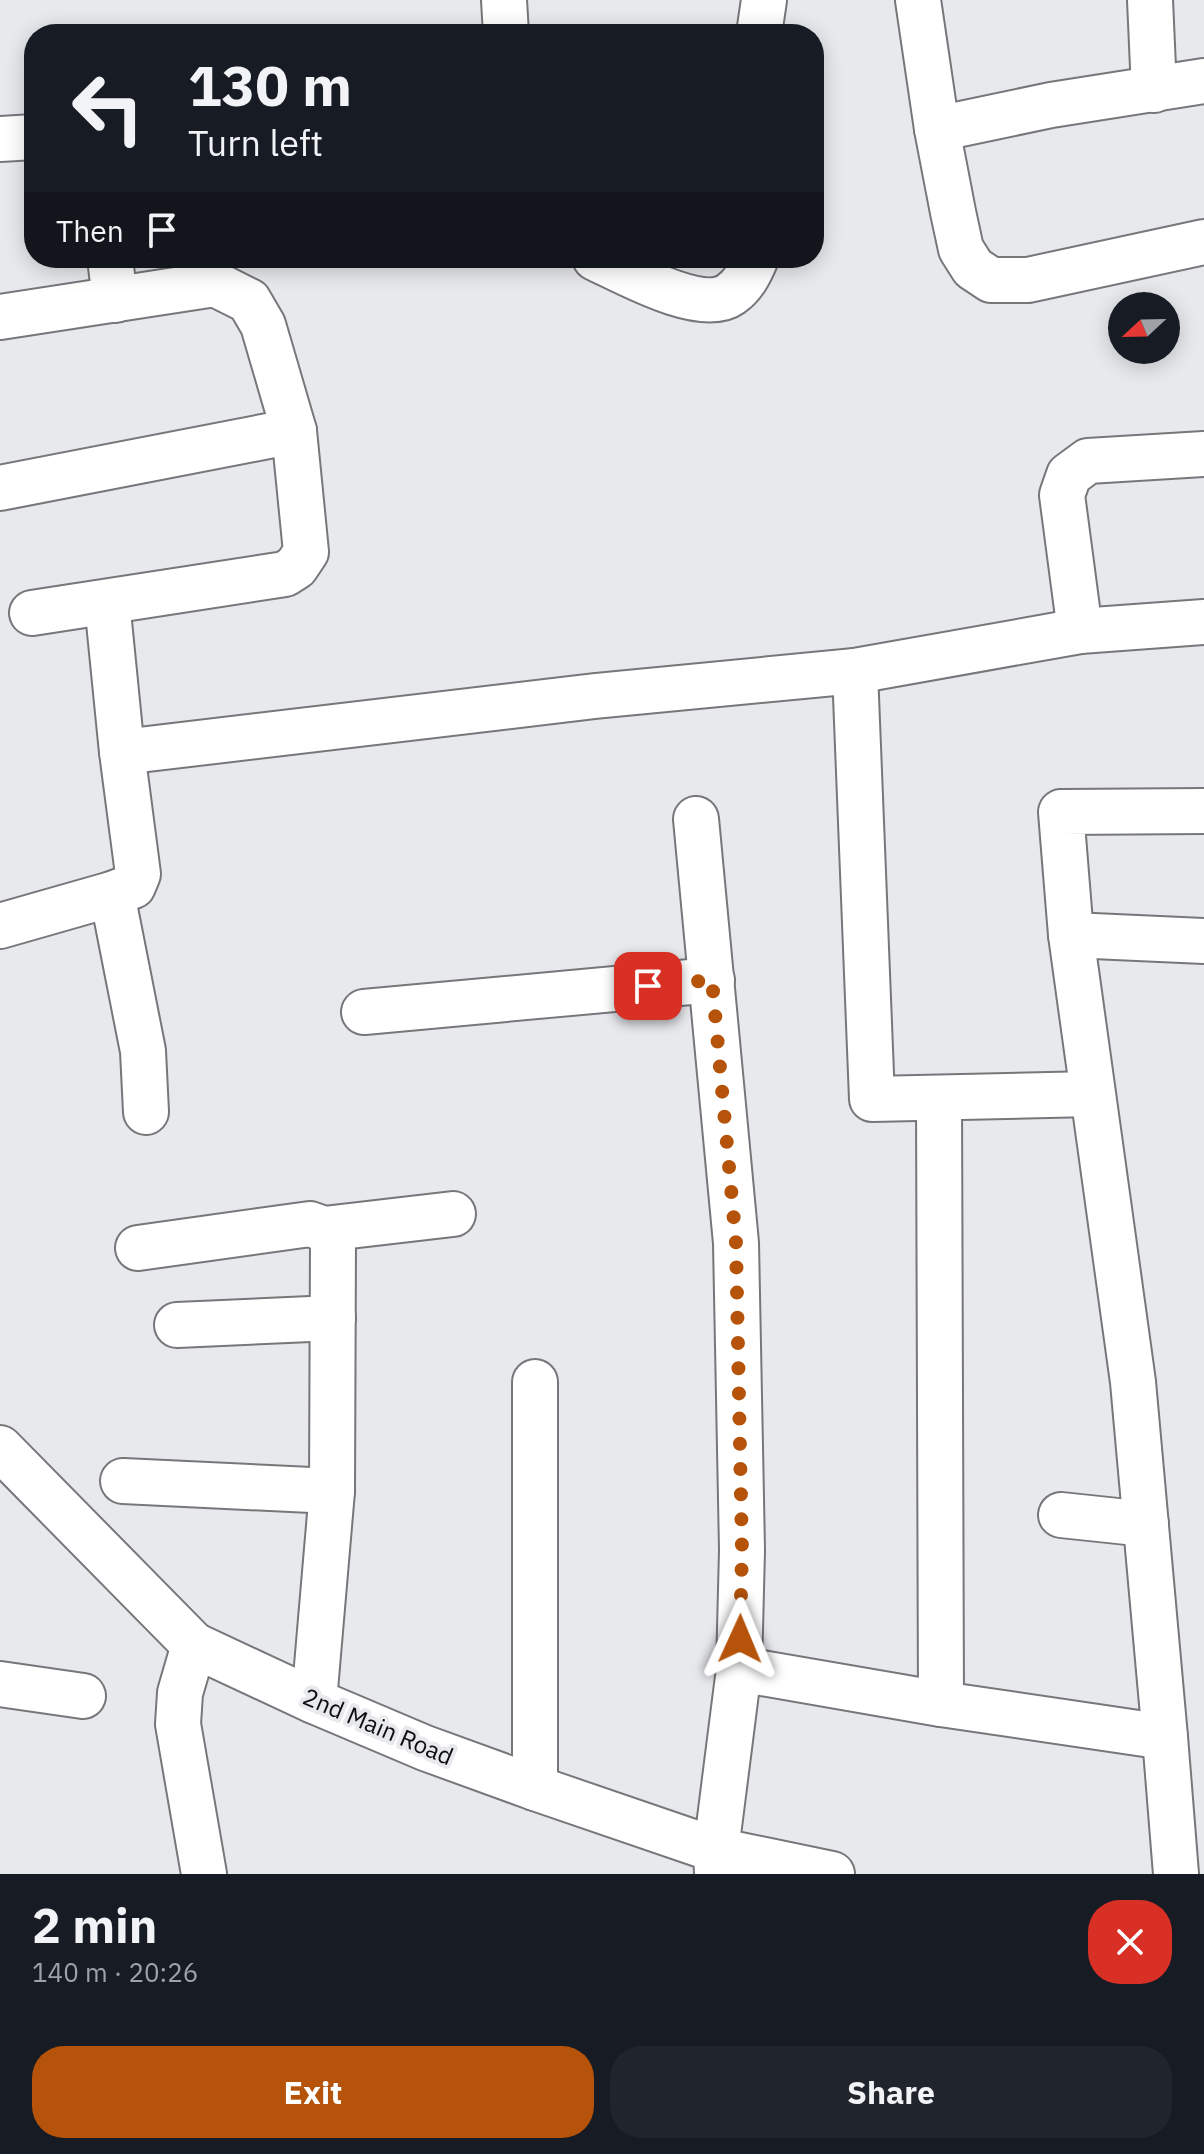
<!DOCTYPE html>
<meta charset="utf-8">
<style>
body{margin:0;font-family:"IBM Plex Sans",sans-serif;background:#20242c;color:#f1f3f6;height:100vh;display:flex;flex-direction:column;font-size:30px;white-space:nowrap}
*{box-sizing:border-box;margin:0}
p{font-size:26px;color:#9ea1a6}
.icon{flex:none;width:44px;height:44px;fill:none;stroke:currentColor;stroke-width:2;stroke-linecap:round;stroke-linejoin:round}
.map{position:relative;height:1874px;overflow:hidden}
.details{display:flex;flex-direction:column;background:#171b24;flex:1}
.details>*{flex:none}
.guide{position:absolute;left:24px;top:24px;width:800px;height:244px;border-radius:32px;box-shadow:0 4px 20px #0003;background:#171b24;color:#f1f3f6;overflow:hidden}
.needle{width:52px;rotate:248deg}
.tools{position:absolute;left:1108px;top:292px;display:grid;gap:16px}
.tools a{display:grid;place-items:center;width:72px;height:72px;border-radius:50%;background:#171b24;box-shadow:0 4px 20px #0003;font-size:40px}
.pin{position:absolute;display:grid;place-items:center;width:68px;height:68px;color:#fff;margin:-34px;border-radius:16px;box-shadow:0 4px 12px #0006}
.me{position:absolute;width:88px;margin:-44px;rotate:1deg;stroke-linejoin:round;filter:drop-shadow(0 0 6px #0008)}
.turn{display:flex;align-items:center;gap:28px;height:168px;padding:0 32px;font-size:36px}
.turn .icon{width:104px;height:104px;stroke-width:2.5}
.turn b{display:block;font-size:56px;line-height:68px}
.then{display:flex;align-items:center;height:76px;padding:0 32px;background:#0003;gap:16px;font-size:30px}
.round{display:grid;place-items:center;flex:none;width:84px;height:84px;border-radius:32px;background:#20242c}
.headline{display:flex;align-items:center;justify-content:space-between;height:136px;padding:0 32px}
h1{font-size:48px;font-weight:700;line-height:60px}
.button{display:flex;gap:16px;margin-top:auto;padding:16px 32px}
.button a{flex:1;height:92px;border-radius:32px;background:#b45309;color:#fff;font-size:32px;font-weight:700;line-height:92px;text-align:center}
.button a+a{background:#20242c;color:#f1f3f6}
.map>svg:first-child{display:block}
</style>
<div class="map">
<svg width="1204" height="1874" viewBox="0 0 1204 1874">
<rect width="100%" height="100%" fill="#e8e9ed"/>
<g fill="none" stroke-linecap="round" stroke-linejoin="round">
<defs>
<g id="minor">
<path d="M504,0l2,34"/>
<path d="M918,0l19,129 16,83 8,37 12,19 18,12h37l176,-38"/>
<path d="M1150,0l4,90"/>
<path d="M759,34l5,-34"/>
<path d="M937,129l114,-24 153,-24"/>
<path d="M0,139l34,-2"/>
<path d="M110,258l5,42"/>
<path d="M595,258c30,14 107,57 136,36 13,-9 19,-22 25,-36"/>
<path d="M0,317l215,-33 34,17 14,24 31,106 12,121 -10,15 -11,7 -253,39"/>
<path d="M0,488l294,-57"/>
<path d="M1080,631l-18,-136 7,-20 19,-14 116,-7"/>
<path d="M855,671l17,428 220,-5"/>
<path d="M122,752l473,-56 260,-25 225,-40 124,-9"/>
<path d="M696,819l40,424 6,307 -3,119 -23,181 1,24"/>
<path d="M112,894l31,157 3,61"/>
<path d="M0,926l112,-32 21,-8 5,-12 -16,-122 -15,-150"/>
<path d="M1071,935l133,6"/>
<path d="M364,1012l348,-32"/>
<path d="M939,1098l2,606"/>
<path d="M324,1229l129,-15"/>
<path d="M138,1248l172,-24 14,5 9,12 -1,250 -18,210"/>
<path d="M177,1325l156,-7"/>
<path d="M0,1448l194,197 120,56 111,47 110,40 181,62 116,24"/>
<path d="M123,1481l209,10"/>
<path d="M1061,1515l85,9"/>
<path d="M194,1645l-14,48 -2,31 26,150"/>
<path d="M739,1669l202,35 224,33"/>
<path d="M0,1684l83,12"/>
<path d="M535,1788v-406"/>
<path d="M1176,1874l-11,-137 -32,-355 -62,-447 -10,-123 143,-1"/>
</g>
</defs>
<use href="#minor" stroke="#76777a" stroke-width="48"/>
<use href="#minor" stroke="#fff" stroke-width="44"/>
</g>
<g fill="none" stroke-linecap="round" stroke-linejoin="round">
<path stroke="#b45309" stroke-width="14" stroke-dasharray="0 25.2" d="M648,986l64,-6 24,263 6,307 -2,89"/>
</g>
<g text-anchor="middle" stroke-width="8" stroke-linejoin="round" paint-order="stroke">
<g font-size="24" fill="#0e0e10" stroke="#e8e9ed">
<text transform="translate(378 1727) rotate(23)" y="8">2nd Main Road</text>
</g>
</g>
</svg>
<div class="tools">
<a><svg class="needle" viewBox="-14 -14 28 28"><path d="M0-13l5 13h-10z" fill="#e53935"/><path d="M0 13l5-13h-10z" fill="#9ea1a6"/></svg></a>
</div>
<div class="pin" style="left:648px;top:986px;background:#d93025"><svg class="icon" aria-label="arrive" viewBox="0 0 24 24"><path d="M6 21V4h12l-3 4 3 4H6"/></svg></div>
<svg class="me" style="left:740px;top:1639px" viewBox="-20 -20 40 40"><path d="M0-17L14 15 0 8-14 15z" fill="#b45309" stroke="#fff" stroke-width="4"/></svg>
<div class="guide">
<div class="turn"><svg class="icon" aria-label="left" viewBox="0 0 24 24"><path d="M17 20v-9H6M10 6l-5 5 5 5"/></svg><div><b>130 m</b>Turn left</div></div>
<div class="then">Then<svg class="icon" aria-label="arrive" viewBox="0 0 24 24"><path d="M6 21V4h12l-3 4 3 4H6"/></svg></div>
</div>
</div>
<section class="details">
<div class="headline"><div><h1>2 min</h1><p>140 m · 20:26</p></div><a class="round" style="background:#d93025;color:#fff"><svg class="icon" aria-label="close" viewBox="0 0 24 24"><path d="M6 6l12 12M18 6L6 18"/></svg></a></div>
<div class="button"><a>Exit</a><a>Share</a></div>
</section>
